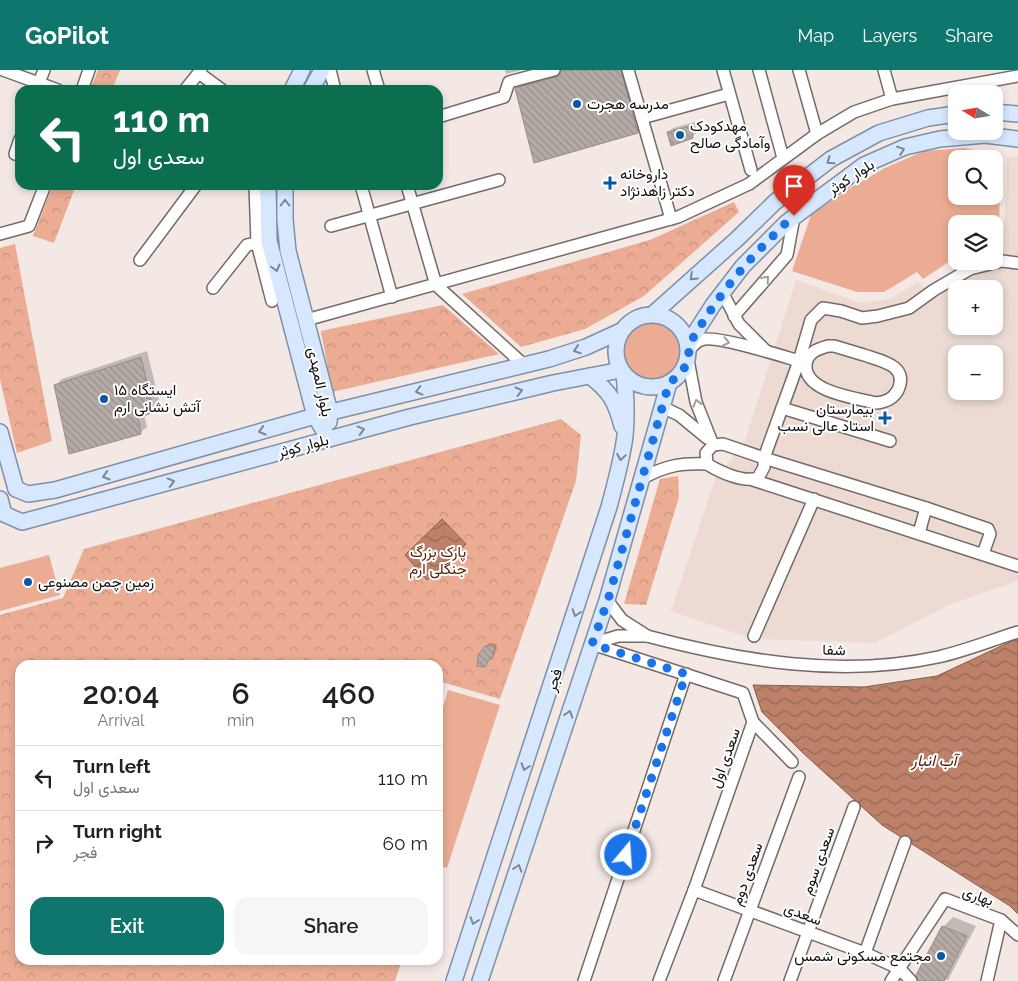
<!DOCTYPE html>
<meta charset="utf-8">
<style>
body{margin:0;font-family:Raleway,Vazirmatn,sans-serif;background:#f6f6f6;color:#222;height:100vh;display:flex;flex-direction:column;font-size:19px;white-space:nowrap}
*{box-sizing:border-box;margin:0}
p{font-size:16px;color:#767676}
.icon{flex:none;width:28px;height:28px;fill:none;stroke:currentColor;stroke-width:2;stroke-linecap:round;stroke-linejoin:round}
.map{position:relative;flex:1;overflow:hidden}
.side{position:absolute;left:15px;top:590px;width:428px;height:305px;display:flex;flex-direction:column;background:#fff;border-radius:15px;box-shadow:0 2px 8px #0003}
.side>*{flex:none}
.guide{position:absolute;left:15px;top:15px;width:428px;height:105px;border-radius:15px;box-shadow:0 2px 8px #0003;background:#0b6e4f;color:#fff;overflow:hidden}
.needle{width:32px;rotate:281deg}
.fabs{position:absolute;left:948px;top:15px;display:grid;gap:10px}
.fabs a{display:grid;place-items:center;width:55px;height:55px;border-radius:10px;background:#fff;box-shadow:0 2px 8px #0003;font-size:25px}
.pin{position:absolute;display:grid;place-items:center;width:42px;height:42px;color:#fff;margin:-51px -21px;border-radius:50% 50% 50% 0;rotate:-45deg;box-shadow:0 0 5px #0007}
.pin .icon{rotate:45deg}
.me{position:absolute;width:55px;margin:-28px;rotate:18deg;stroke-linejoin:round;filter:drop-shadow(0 0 4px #0008)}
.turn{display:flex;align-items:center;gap:18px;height:105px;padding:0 15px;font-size:22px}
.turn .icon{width:65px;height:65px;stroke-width:2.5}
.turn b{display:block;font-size:35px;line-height:42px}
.eta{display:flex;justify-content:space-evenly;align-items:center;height:85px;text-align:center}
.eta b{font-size:30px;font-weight:600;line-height:35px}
.cta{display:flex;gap:10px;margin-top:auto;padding:10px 15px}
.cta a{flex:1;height:58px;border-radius:15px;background:#0f766e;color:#fff;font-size:20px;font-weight:600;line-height:58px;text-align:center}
.cta a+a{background:#f6f6f6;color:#222}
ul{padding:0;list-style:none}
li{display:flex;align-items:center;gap:15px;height:65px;padding:0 15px;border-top:1px solid #e0e0e0}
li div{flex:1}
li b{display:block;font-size:19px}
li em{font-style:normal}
header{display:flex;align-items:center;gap:30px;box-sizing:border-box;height:70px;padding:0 25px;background:#0f766e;color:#fff}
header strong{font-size:24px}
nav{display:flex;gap:28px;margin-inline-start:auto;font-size:18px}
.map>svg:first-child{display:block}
</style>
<header>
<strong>GoPilot</strong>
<nav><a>Map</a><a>Layers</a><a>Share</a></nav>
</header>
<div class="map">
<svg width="1018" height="911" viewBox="0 0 1018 911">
<defs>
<pattern id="forest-crowns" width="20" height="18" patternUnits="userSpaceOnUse" patternTransform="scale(1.25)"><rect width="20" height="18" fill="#ebac93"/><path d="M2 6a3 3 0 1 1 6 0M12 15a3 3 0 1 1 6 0" fill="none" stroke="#c8937e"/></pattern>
<pattern id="water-waves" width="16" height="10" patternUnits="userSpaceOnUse" patternTransform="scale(1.25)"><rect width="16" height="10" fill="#bc8168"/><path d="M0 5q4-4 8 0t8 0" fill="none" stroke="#976854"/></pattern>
<pattern id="building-back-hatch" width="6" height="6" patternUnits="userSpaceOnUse" patternTransform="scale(1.25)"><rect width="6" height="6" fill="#b4aaa6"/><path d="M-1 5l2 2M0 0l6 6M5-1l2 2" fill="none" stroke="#9a918e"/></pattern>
</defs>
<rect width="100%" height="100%" fill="#f3e8e4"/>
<path fill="#ecdad3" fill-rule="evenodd" d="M1007,87h11v424l-67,23 -76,39 -122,-4 -82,-28 44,-132 29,-35 52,-164 64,23 30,-4 28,-17 7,8 31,-22 24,-7 23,-3zM956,219h38v37h-38zM956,284h38v37h-38z"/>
<g fill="#ebac93" fill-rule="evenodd">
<path d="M964,78l36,7 -1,93 -5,1v-25h-38v33l-33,22 -6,-7 -33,20h-27l-65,-21 19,-56 39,-27 35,-20 39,-17zM956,89h38v37h-38z"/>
<circle cx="653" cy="279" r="30"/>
<path d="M49,485l11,40 -60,16v-43z"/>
<path d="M448,620l52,15 -53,163 -9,-3v-141z"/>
</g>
<g fill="url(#forest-crowns)">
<path d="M98,0h22l-8,20h-22z"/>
<path d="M53,115h23l-22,58 -21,-7z"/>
<path d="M734,132l5,10 -95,84 -59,33 -64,18 -59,-53 188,-54z"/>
<path d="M15,174l37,197 -35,12 -17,-74v-131z"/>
<path d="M443,235l56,49 -167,38 -11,-61z"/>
<path d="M561,349l20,16 -5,46 -76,218 -62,-18v-16h-418v295h382l-7,21h-395v-366l63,-17 21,-49z"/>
<path d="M678,406l1,21 -33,108 -22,-1 36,-125z"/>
</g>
<g fill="url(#water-waves)" stroke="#885e4c">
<path d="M442,449l24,25 -39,36 -22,-25z"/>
<path d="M1018,568v276l-8,-8 -128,-81 -79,-72 -41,-41 -9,-27 111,2 73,-11z"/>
</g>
<g fill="#0003">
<path d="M505,0h17l-16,4z"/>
<path d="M562,0h67l16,55 -7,7 -103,30 -18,-73 6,-7 40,-11z"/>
<path d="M695,52l2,10 -5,5 -24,-4 5,-5z"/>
<path d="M147,281l13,53 -7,7 -9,3 3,13 -7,6 -85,-47 7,-7z"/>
<path d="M489,573l8,1 -2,10 -11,12 2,-19z"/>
<path d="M953,847l23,9 -28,54 -29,1 24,-54z"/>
</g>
<g fill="url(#building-back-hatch)" stroke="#968c88">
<path d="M561,0h60l17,63 -104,30 -19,-75 41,-11 4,-2z"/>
<path d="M691,56l2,12 -22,8 -4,-14z"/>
<path d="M141,287l13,55 -16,6 3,16 -72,20 -15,-69z"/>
<path d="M489,575l6,2 -3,12 -2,-1 -5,9 -8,-1 1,-11 7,-9z"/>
<path d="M942,856l25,10 -23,45h-26l-2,-6z"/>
</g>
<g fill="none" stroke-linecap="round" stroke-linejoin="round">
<defs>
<g id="minor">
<path d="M3,0l55,20"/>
<path d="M330,0l5,20"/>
<path d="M373,0l6,20"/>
<path d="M628,0l43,149"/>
<path d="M723,0l28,100"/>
<path d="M759,0l24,88"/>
<path d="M799,0l18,64"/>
<path d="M884,0l8,29"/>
<path d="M199,3l23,17"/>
<path d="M37,18l7,-18"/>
<path d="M82,20l7,-20"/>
<path d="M185,20l16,-20"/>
<path d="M438,47l66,-20 5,-15 45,-12"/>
<path d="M642,48l87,-24"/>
<path d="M15,84l5,-15"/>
<path d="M255,115l2,58 15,58"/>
<path d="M361,115l31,112"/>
<path d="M407,115l29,100 88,80"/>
<path d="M331,156l168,-46"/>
<path d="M0,164l29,-8 16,-41"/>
<path d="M140,190l56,-75"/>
<path d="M213,218l34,-43 16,-3"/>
<path d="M722,222l17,32 27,27"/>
<path d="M734,246l53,-61 7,-38"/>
<path d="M306,250l372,-103 71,-33 68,-50 37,-22 38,-13 126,-23"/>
<path d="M828,276h6c10,3 20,6 30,9 17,6 45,10 34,35 -5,9 -12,12 -22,13 -20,-5 -72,-11 -70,-38 1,-13 12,-16 22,-19z"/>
<path d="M689,280c3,-3 8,-9 12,-10 12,-6 81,16 98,21"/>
<path d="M688,290l8,42 17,43"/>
<path d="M662,337l17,8 28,23"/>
<path d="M782,338l108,33"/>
<path d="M723,374l41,14v9l-6,11c-15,5 -38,-6 -51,-14l-1,-11 7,-8z"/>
<path d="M643,408c24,-13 38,-15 64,-14"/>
<path d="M753,410l265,86"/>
<path d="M919,463l7,-25"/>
<path d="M983,484l7,-20 -2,-5 -62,-21 -162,-50 35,-97 12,-41 12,-12 18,3 21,7 16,-2 31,-8 25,-18 36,-21 32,-8 16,2"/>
<path d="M647,566c94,25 195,42 291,21 27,-6 54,-17 80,-25"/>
<path d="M754,566l60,-137"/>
<path d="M592,574l151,49 10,29 -59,168 -35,91"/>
<path d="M592,574l26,-8h29l-25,-16 -15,-20"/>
<path d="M753,652l39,40"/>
<path d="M694,820l171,63 35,16 11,12"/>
<path d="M865,883l40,-111"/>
<path d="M584,911l102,-307"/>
<path d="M724,911l75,-204"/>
<path d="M790,911l64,-174"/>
<path d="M891,911l54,-82 56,21 17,15"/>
<path d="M987,911l14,-61"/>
</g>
<g id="major">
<path d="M292,20l10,-20"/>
<path d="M311,20l11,-20"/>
<path d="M994,42l24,2"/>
<path d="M268,115l1,56 46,175 14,23"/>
<path d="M285,115v35l3,31 42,161 -1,10"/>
<path d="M653,244l84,-75 38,-37 56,-43 48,-26 49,-15 28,-4"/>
<circle cx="652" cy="281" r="36"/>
<path d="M688,274l25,-39 30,-39 43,-43 78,-58 41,-18 35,-8 45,-4 33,4"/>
<path d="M590,306c20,16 25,24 32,50"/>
<path d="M0,362l16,57"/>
<path d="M16,419l12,5 27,-4 260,-74 234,-57 37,-12 35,-16"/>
<path d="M0,429l4,15 18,8 388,-105 143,-34 68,-13"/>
<path d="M454,911l155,-474c6,-23 13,-47 16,-71 2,-21 1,-42 -1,-62"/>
<path d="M480,911l127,-381 62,-217"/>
</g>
</defs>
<use href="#minor" stroke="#746b67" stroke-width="14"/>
<use href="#major" stroke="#7e90a9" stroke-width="18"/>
<use href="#minor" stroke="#fff" stroke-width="11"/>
<use href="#major" stroke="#d6e7fe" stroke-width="15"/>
</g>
<defs><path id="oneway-chevron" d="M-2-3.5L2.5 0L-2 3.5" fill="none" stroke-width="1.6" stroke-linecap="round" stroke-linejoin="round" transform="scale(1.25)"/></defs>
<g stroke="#7d8591">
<use href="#oneway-chevron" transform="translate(901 80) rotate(-21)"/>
<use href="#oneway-chevron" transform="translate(830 91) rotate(146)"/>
<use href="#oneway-chevron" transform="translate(285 133) rotate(-90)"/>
<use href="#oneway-chevron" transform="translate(276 198) rotate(75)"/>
<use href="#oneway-chevron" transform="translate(693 207) rotate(137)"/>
<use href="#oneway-chevron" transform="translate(577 280) rotate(162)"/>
<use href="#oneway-chevron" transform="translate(419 321) rotate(166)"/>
<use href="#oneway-chevron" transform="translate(519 321) rotate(-14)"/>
<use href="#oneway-chevron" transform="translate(361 360) rotate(-15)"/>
<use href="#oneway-chevron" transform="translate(262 361) rotate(164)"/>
<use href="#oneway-chevron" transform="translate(621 387) rotate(100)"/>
<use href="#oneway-chevron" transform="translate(106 406) rotate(164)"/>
<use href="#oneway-chevron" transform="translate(171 412) rotate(-15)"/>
<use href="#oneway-chevron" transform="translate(576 543) rotate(108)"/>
<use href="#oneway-chevron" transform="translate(569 644) rotate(-72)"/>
<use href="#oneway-chevron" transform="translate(525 697) rotate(108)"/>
<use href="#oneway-chevron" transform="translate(518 798) rotate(-72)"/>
<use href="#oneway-chevron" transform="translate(474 851) rotate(108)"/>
</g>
<g stroke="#9f9e9e">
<use href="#oneway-chevron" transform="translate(766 209) rotate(-49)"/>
<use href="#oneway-chevron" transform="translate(726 272) rotate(12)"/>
<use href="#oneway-chevron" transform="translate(697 333) rotate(-107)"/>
</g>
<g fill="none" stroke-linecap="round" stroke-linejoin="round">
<path stroke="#1a73e8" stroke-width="9" stroke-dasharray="0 16.2" d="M626,785l60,-181 -94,-30 16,-44 61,-217c8,-6 16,-13 19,-23 2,-10 -1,-14 5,-22 21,-35 44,-66 73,-95 9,-9 18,-19 28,-27"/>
</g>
<g fill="#0858a6" stroke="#fff" stroke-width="2">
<circle cx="577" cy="34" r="5"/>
<circle cx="680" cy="65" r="5"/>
<path d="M607.5 105.5h5v5h5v5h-5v5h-5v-5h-5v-5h5z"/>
<circle cx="104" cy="329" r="5"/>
<path d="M882.5 340.5h5v5h5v5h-5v5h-5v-5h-5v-5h5z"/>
<circle cx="28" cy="512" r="5"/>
<circle cx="941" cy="886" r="5"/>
</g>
<g text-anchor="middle" stroke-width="4" stroke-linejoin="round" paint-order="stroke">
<g font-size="15" fill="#100d0c" stroke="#fff" text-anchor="start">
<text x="587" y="39">مدرسه هجرت</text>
<text x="690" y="61">مهدکودک<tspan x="690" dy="17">وآمادگی صالح</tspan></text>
<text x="620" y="109">داروخانه<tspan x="620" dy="17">دکتر زاهدنژاد</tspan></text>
<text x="114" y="325">ایستگاه ۱۵<tspan x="114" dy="17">آتش نشانی ارم</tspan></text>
<text x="874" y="344" text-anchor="end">بیمارستان<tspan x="874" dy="17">استاد عالی نسب</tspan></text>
<text x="38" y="517">زمین چمن مصنوعی</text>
<text x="931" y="891" text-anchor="end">مجتمع مسکونی شمس</text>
</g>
<g font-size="15" fill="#100d0c" stroke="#fff">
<text transform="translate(851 107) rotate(-33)" y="5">بلوار کوثر</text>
<text transform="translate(320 312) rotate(78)" y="5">بلوار المهدی</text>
<text transform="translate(303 376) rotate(-15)" y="5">بلوار کوثر</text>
<text transform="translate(834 580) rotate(1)" y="5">شفا</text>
<text transform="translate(554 610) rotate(-72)" y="5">فجر</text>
<text transform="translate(725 688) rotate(-70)" y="5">سعدی اول</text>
<text transform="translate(818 791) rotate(-70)" y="5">سعدی سوم</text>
<text transform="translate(747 804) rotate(-70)" y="5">سعدی دوم</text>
<text transform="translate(978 826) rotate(20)" y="5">بهاری</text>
<text transform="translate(803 844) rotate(21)" y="5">سعدی</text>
</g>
<g font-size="15" fill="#582104" stroke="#fff">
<text x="438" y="487">پارک بزرگ<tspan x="438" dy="17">جنگلی ارم</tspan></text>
</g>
<g font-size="16" font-style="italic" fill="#501900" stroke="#fff">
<text x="934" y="696">آب انبار</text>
</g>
</g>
</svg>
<div class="fabs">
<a><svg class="needle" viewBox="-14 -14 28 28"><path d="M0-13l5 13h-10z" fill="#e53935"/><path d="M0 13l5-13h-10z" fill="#767676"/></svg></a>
<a><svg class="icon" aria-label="search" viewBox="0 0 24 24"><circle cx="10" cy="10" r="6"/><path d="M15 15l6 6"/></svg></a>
<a><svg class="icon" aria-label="layers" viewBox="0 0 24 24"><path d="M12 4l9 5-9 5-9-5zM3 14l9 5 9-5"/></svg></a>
<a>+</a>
<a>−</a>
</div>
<div class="pin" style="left:794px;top:146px;background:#d93025"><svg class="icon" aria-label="arrive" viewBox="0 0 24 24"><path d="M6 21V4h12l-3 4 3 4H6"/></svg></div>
<svg class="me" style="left:626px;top:785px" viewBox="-20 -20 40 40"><circle r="17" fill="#1a73e8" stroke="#fff" stroke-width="3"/><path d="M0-11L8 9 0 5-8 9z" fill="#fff"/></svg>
<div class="guide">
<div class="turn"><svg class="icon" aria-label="left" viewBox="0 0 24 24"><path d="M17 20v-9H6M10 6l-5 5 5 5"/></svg><div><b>110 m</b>سعدی اول</div></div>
</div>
<section class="side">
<div class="eta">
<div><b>20:04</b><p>Arrival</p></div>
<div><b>6</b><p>min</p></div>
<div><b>460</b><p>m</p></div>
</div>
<ul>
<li><svg class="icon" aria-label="left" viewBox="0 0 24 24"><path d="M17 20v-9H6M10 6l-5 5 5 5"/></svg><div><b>Turn left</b><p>سعدی اول</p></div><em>110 m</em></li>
<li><svg class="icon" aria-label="right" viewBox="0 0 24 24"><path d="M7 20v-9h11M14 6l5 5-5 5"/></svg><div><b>Turn right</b><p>فجر</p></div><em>60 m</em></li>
</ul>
<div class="cta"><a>Exit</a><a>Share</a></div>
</section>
</div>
